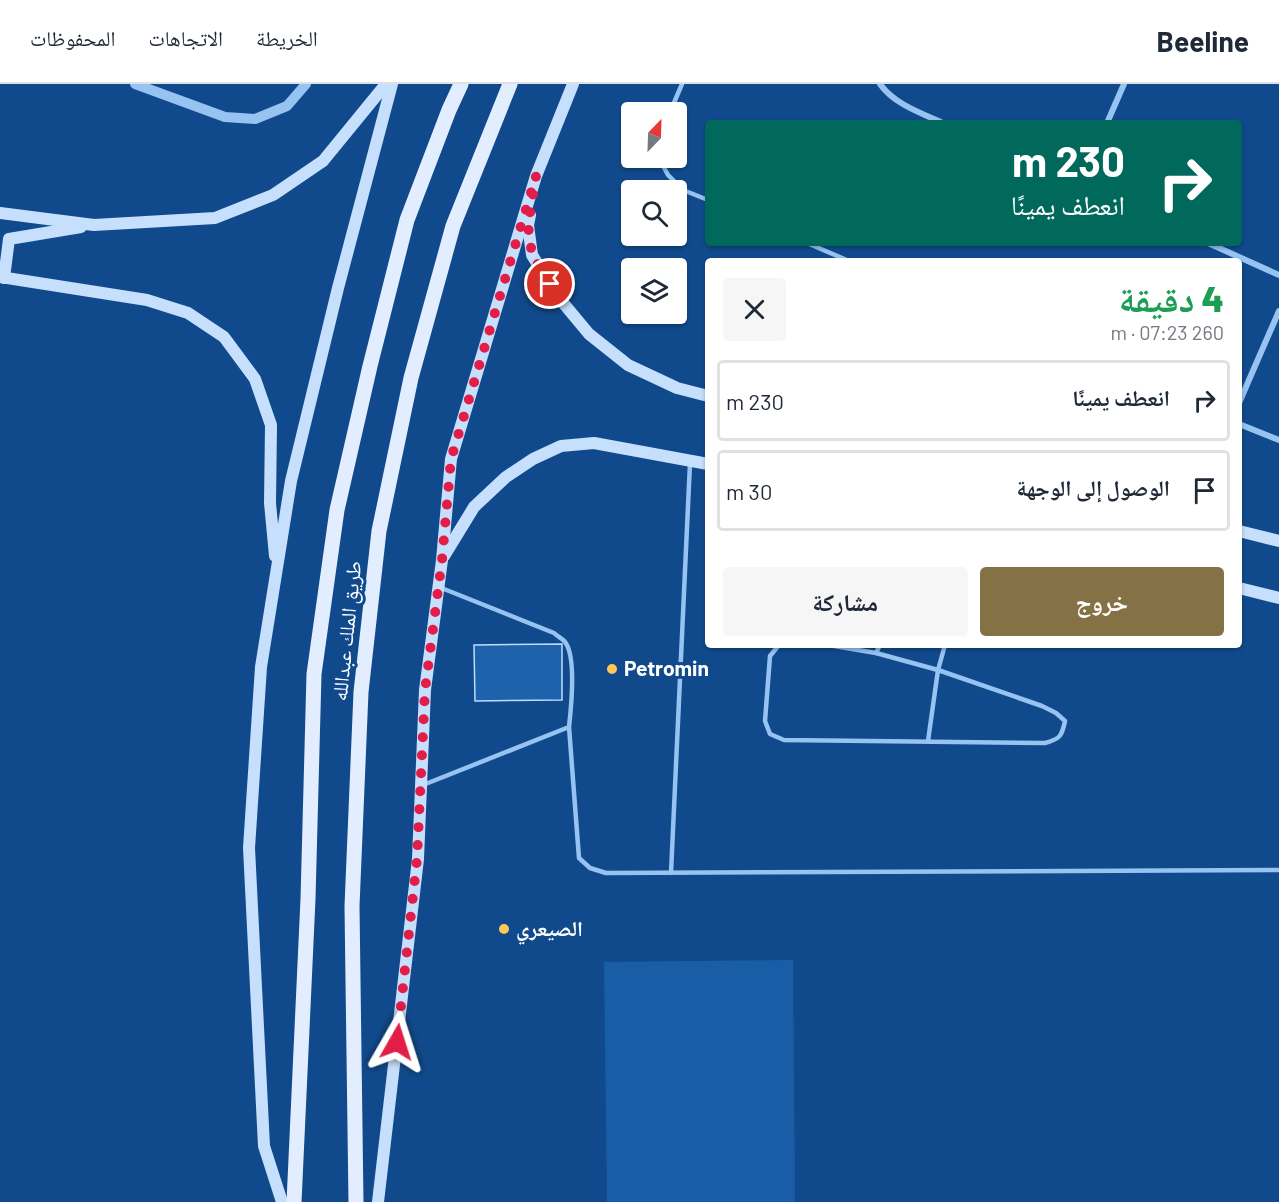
<!DOCTYPE html>
<html lang="ar">
<meta charset="utf-8">
<style>
body{margin:0;font-family:Barlow,"Noto Naskh Arabic",sans-serif;background:#f6f6f7;color:#1f2937;direction:rtl;height:100vh;display:flex;flex-direction:column;font-size:22px;white-space:nowrap}
*{box-sizing:border-box;margin:0}
p{font-size:20px;color:#747a83}
.icon{flex:none;width:33px;height:33px;fill:none;stroke:currentColor;stroke-width:2;stroke-linecap:round;stroke-linejoin:round}
.map{position:relative;flex:1;overflow:hidden;direction:ltr}
.panel{position:absolute;left:705px;top:174px;width:537px;height:390px;display:flex;flex-direction:column;background:#fff;border-radius:6px;box-shadow:0 2px 4px #0004;direction:rtl}
.panel>*{flex:none}
.hud{position:absolute;left:705px;top:36px;width:537px;height:126px;border-radius:6px;box-shadow:0 2px 4px #0004;direction:rtl;background:#00695c;color:#fff;overflow:hidden}
.needle{width:39px;rotate:23deg}
.fabs{position:absolute;left:621px;top:18px;display:grid;gap:12px}
.fabs a{display:grid;place-items:center;width:66px;height:66px;border-radius:6px;background:#fff;box-shadow:0 2px 4px #0004;font-size:30px}
.pin{position:absolute;display:grid;place-items:center;width:51px;height:51px;color:#fff;margin:-26px;border:3px solid #fff;border-radius:50%;box-shadow:0 2px 6px #0007}
.me{position:absolute;width:66px;margin:-33px;rotate:6deg;stroke-linejoin:round;filter:drop-shadow(0 0 4px #0008)}
.turn{display:flex;align-items:center;gap:21px;height:126px;padding:0 18px;font-size:27px}
.turn .icon{width:78px;height:78px;stroke-width:2.5}
.turn b{display:block;font-size:42px;line-height:51px}
.round{display:grid;place-items:center;flex:none;width:63px;height:63px;border-radius:6px;background:#f6f6f7}
.summary{display:flex;align-items:center;justify-content:space-between;height:102px;padding:0 18px}
h1{font-size:36px;font-weight:800;line-height:45px;color:#1e9e55}
.action{display:flex;gap:12px;margin-top:auto;padding:12px 18px}
.action a{flex:1;height:69px;border-radius:6px;background:#847146;color:#fff;font-size:24px;font-weight:800;line-height:69px;text-align:center}
.action a+a{background:#f6f6f7;color:#1f2937}
ul{padding:0;list-style:none}
li{display:flex;align-items:center;gap:18px;height:81px;margin:0 12px 9px;padding:0 6px;border:3px solid #e0e1e3;border-radius:6px}
li div{flex:1}
li b{display:block;font-size:22px}
li em{font-style:normal}
header{display:flex;align-items:center;gap:36px;box-sizing:border-box;height:84px;padding:0 30px;background:#fff;border-bottom:2px solid #e0e1e3}
header strong{font-size:28px}
nav{display:flex;gap:33px;margin-inline-start:auto;font-size:21px}
.map>svg:first-child{display:block}
</style>
<header>
<strong>Beeline</strong>
<nav><a>الخريطة</a><a>الاتجاهات</a><a>المحفوظات</a></nav>
</header>
<div class="map">
<svg width="1279" height="1118" viewBox="0 0 1279 1118">
<rect width="100%" height="100%" fill="#114a8c"/>
<path fill="#185da6" d="M793,876l2,242h-188l-3,-240z"/>
<path fill="#1e62ab" stroke="#beddfd" stroke-width="1.5" d="M562,560v56l-87,1 -1,-56z"/>
<g fill="none" stroke-linecap="round" stroke-linejoin="round">
<g stroke="#97c3f2" stroke-width="4.5">
<path d="M670,28l12,-28"/>
<path d="M659,74l9,17 15,15 25,10"/>
<path d="M807,159l42,18"/>
<path d="M779,561l-9,11 -5,65 5,13 14,6 261,3c15,-4 17,-7 20,-22l-9,-8 -14,-7 -104,-36 -10,71"/>
<path d="M828,561l48,8 4,-8"/>
<path d="M876,569l62,17 7,-25"/>
<path d="M569,643l10,131 11,10 16,5 673,-3"/>
<path d="M423,701l146,-58c2,-18 8,-70 -4,-85 -2,-3 -8,-6 -11,-9l-115,-46"/>
<path d="M671,789l19,-410"/>
</g>
<g stroke="#97c3f2" stroke-width="6">
<path d="M880,0c14,20 41,29 63,39"/>
<path d="M1107,39l17,-39"/>
<path d="M1208,159l71,32"/>
<path d="M1239,319l40,-92"/>
<path d="M1239,340l40,16"/>
</g>
<path stroke="#97c3f2" stroke-width="10" d="M135,0l90,33 30,2 32,-13 19,-22"/>
<g stroke="#c6dffc" stroke-width="12">
<path d="M0,129l94,12 121,-7 58,-23 50,-34 63,-77"/>
<path d="M530,131l-2,10 4,30 27,43 30,36 39,31 49,23 31,8"/>
<path d="M0,193l147,23 41,13 36,24 31,42 16,46 -1,78 5,53"/>
<path d="M4,194l5,-39 72,-12"/>
<path d="M1239,447l40,10"/>
<path d="M444,472l30,-49 32,-30 27,-18 28,-13 33,-3 114,21"/>
<path d="M1239,504l40,10"/>
<path d="M282,1118l-18,-56 -15,-298 12,-181 30,-186 47,-193 54,-204"/>
<path d="M378,1118l40,-343 7,-169 17,-130 9,-101 85,-283 37,-92"/>
</g>
<g stroke="#e2eeff" stroke-width="15">
<path d="M294,1118l14,-303 6,-225 23,-164 33,-144 37,-146 42,-110 12,-26"/>
<path d="M356,1118l-4,-296 9,-214 18,-161 32,-153 42,-152 57,-142"/>
</g>
</g>
<g fill="none" stroke-linecap="round" stroke-linejoin="round">
<path stroke="#e11d48" stroke-width="10" stroke-dasharray="0 18" d="M397,958l20,-183 8,-169 17,-130 9,-101 85,-283 -8,49 4,30 18,29"/>
</g>
<g fill="#ffc958" stroke="#114a8c" stroke-width="2">
<circle cx="612" cy="585" r="6"/>
<circle cx="504" cy="845" r="6"/>
</g>
<g text-anchor="middle" stroke-width="6" stroke-linejoin="round" paint-order="stroke">
<g font-size="21" fill="#fff" stroke="#114a8c">
<text transform="translate(347 547) rotate(-84)" y="7">طريق الملك عبدالله</text>
</g>
<g font-size="21" font-weight="bold" fill="#fff" stroke="#114a8c" text-anchor="start">
<text x="624" y="592">Petromin</text>
<text x="516" y="852">الصيعري</text>
</g>
</g>
</svg>
<div class="fabs">
<a><svg class="needle" viewBox="-14 -14 28 28"><path d="M0-13l5 13h-10z" fill="#e53935"/><path d="M0 13l5-13h-10z" fill="#747a83"/></svg></a>
<a><svg class="icon" aria-label="search" viewBox="0 0 24 24"><circle cx="10" cy="10" r="6"/><path d="M15 15l6 6"/></svg></a>
<a><svg class="icon" aria-label="layers" viewBox="0 0 24 24"><path d="M12 4l9 5-9 5-9-5zM3 14l9 5 9-5"/></svg></a>
</div>
<div class="pin" style="left:550px;top:200px;background:#d93025"><svg class="icon" aria-label="arrive" viewBox="0 0 24 24"><path d="M6 21V4h12l-3 4 3 4H6"/></svg></div>
<svg class="me" style="left:397px;top:958px" viewBox="-20 -20 40 40"><path d="M0-17L14 15 0 8-14 15z" fill="#e11d48" stroke="#fff" stroke-width="4"/></svg>
<div class="hud">
<div class="turn"><svg class="icon" aria-label="right" viewBox="0 0 24 24"><path d="M7 20v-9h11M14 6l5 5-5 5"/></svg><div><b>230 m</b>انعطف يمينًا</div></div>
</div>
<section class="panel">
<div class="summary"><div><h1>4 دقيقة</h1><p>260 m · 07:23</p></div><a class="round"><svg class="icon" aria-label="close" viewBox="0 0 24 24"><path d="M6 6l12 12M18 6L6 18"/></svg></a></div>
<ul>
<li><svg class="icon" aria-label="right" viewBox="0 0 24 24"><path d="M7 20v-9h11M14 6l5 5-5 5"/></svg><div><b>انعطف يمينًا</b></div><em>230 m</em></li>
<li><svg class="icon" aria-label="arrive" viewBox="0 0 24 24"><path d="M6 21V4h12l-3 4 3 4H6"/></svg><div><b>الوصول إلى الوجهة</b></div><em>30 m</em></li>
</ul>
<div class="action"><a>خروج</a><a>مشاركة</a></div>
</section>
</div>
